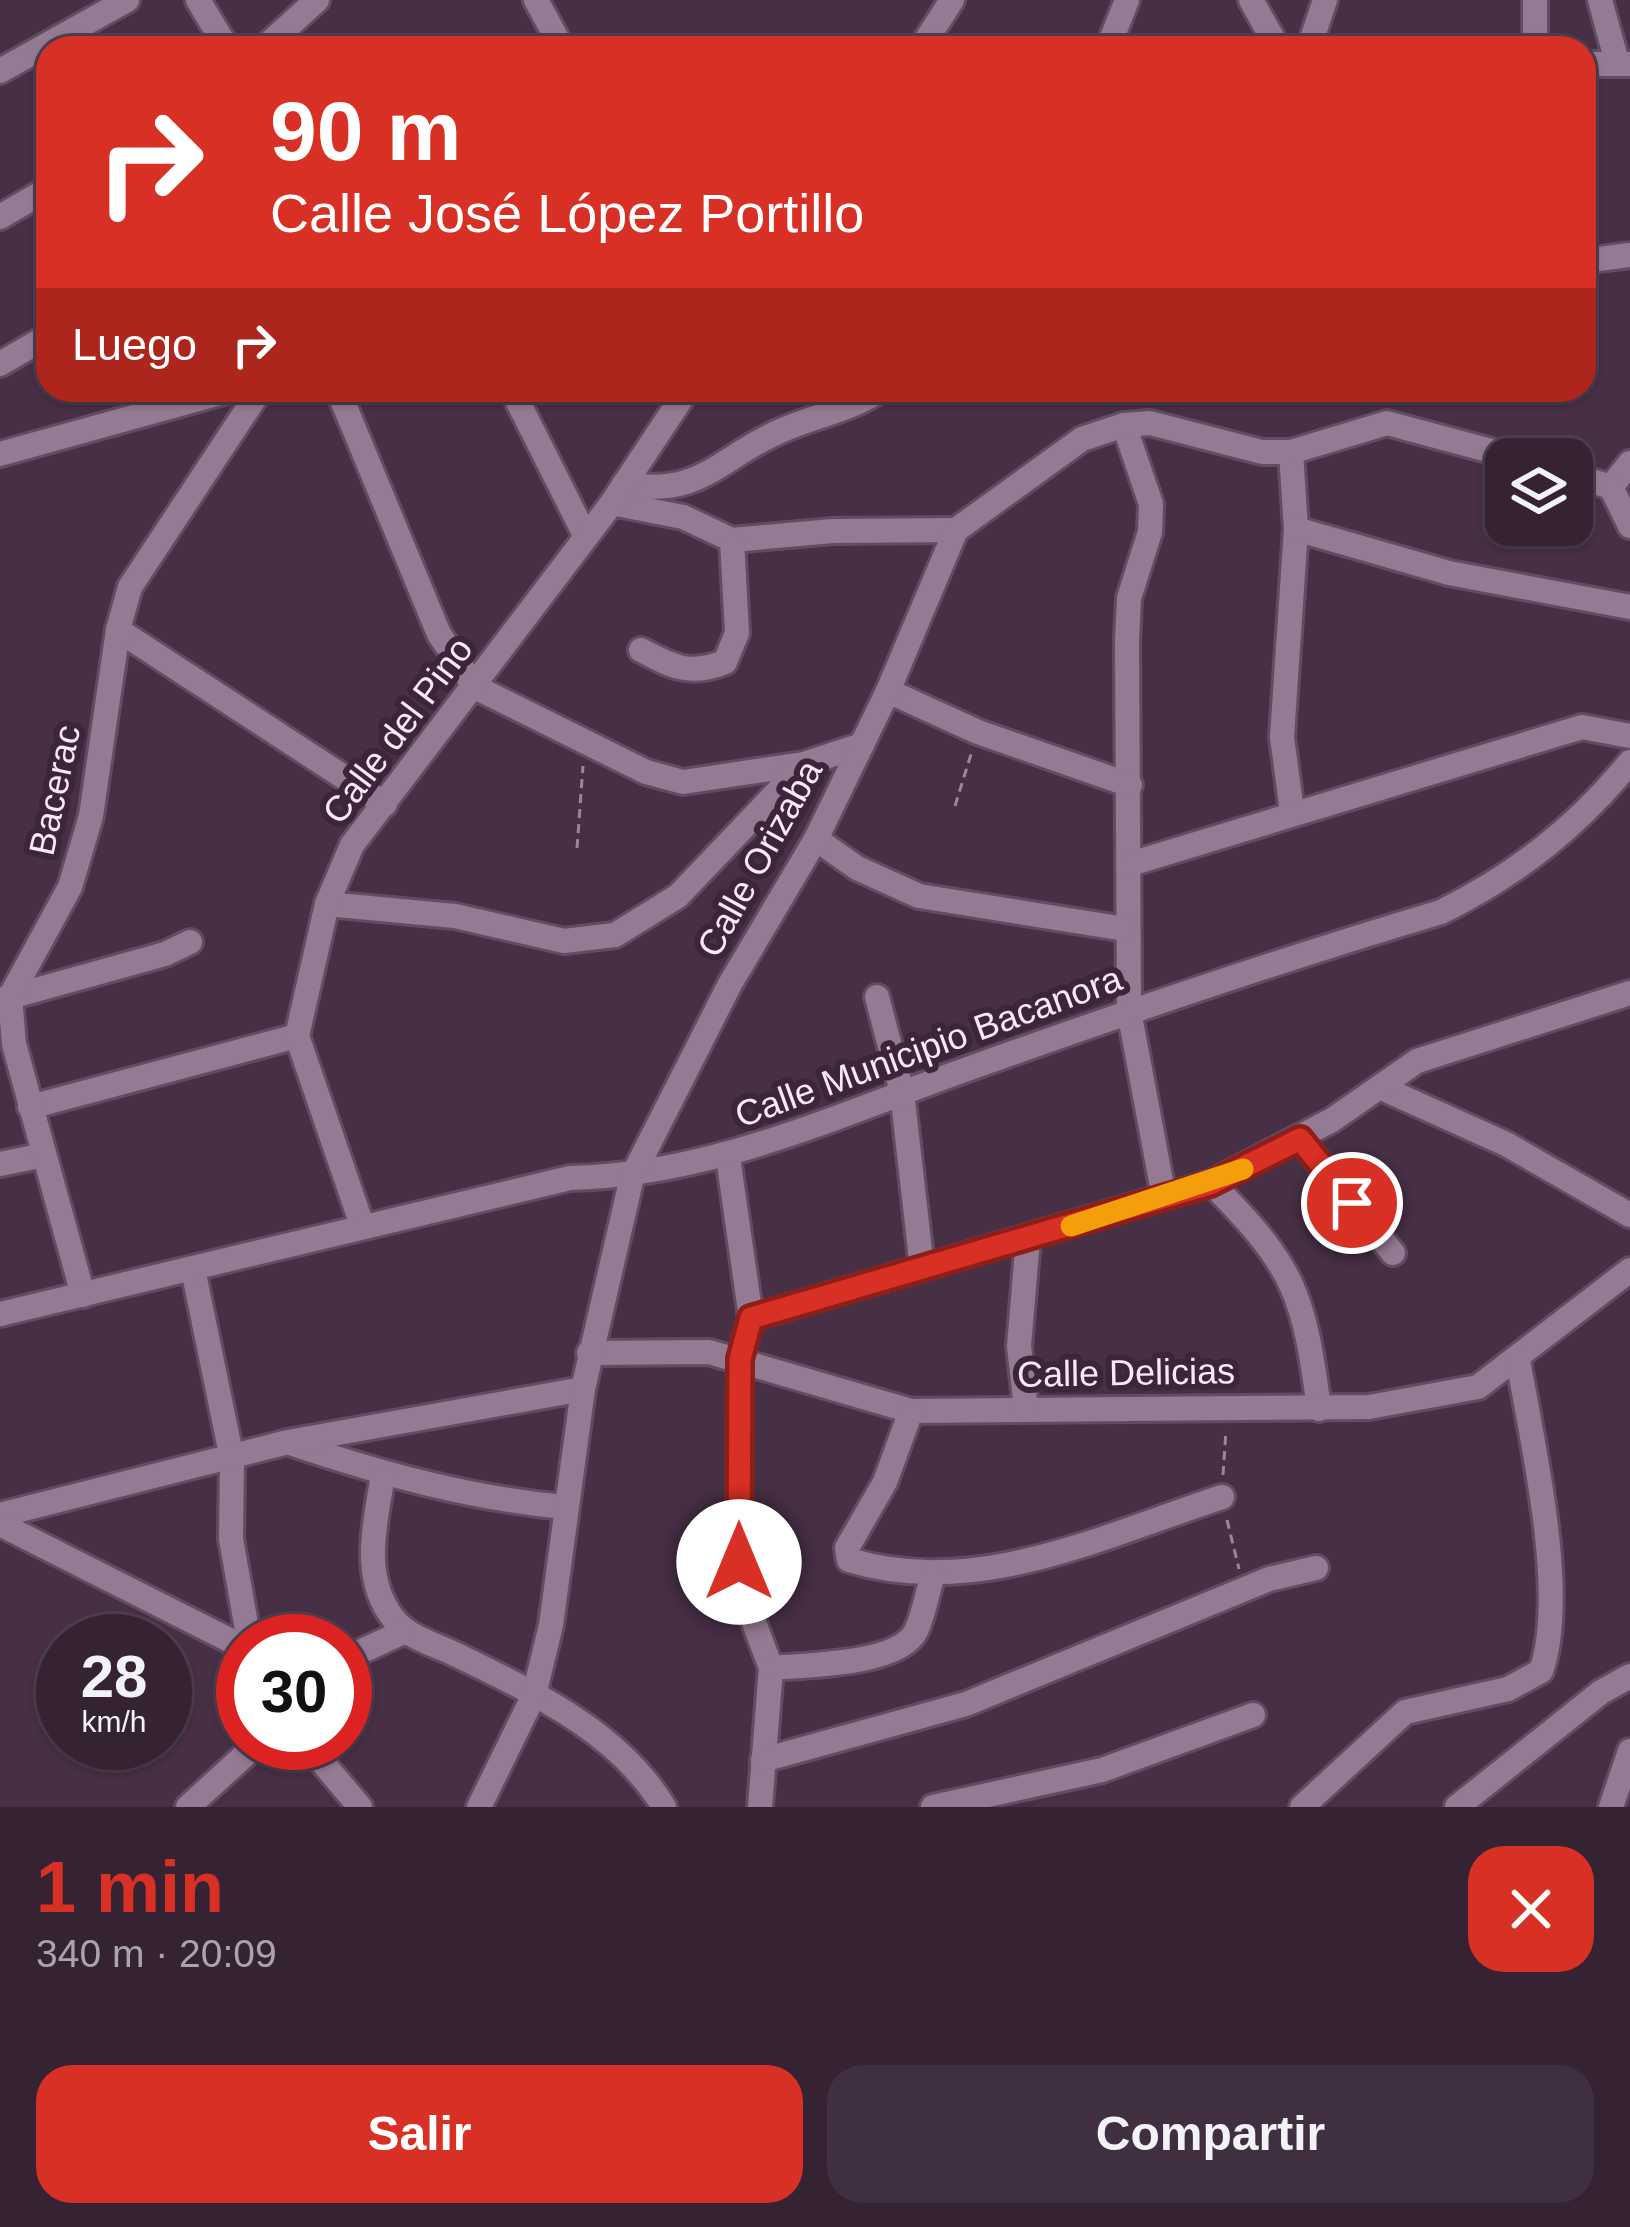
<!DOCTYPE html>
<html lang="es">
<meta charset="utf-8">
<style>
body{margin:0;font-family:Helvetica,sans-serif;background:#402f40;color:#f1f3f6;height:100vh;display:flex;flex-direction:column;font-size:45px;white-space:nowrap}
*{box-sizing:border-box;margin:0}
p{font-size:39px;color:#aaa4ac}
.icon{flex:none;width:66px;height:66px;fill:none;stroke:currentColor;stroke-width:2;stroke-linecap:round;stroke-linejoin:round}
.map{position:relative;height:1807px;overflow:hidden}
.details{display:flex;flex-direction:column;background:#352334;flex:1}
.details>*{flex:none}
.guide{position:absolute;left:36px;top:36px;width:1560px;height:366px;border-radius:36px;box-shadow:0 3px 9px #0004,0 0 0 3px #4f404f;background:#d93025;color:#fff;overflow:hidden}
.controls{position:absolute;left:1485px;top:438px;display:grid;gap:24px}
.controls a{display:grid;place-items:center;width:108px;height:108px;border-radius:24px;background:#352334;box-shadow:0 3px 9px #0004,0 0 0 3px #4f404f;font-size:60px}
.speed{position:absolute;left:36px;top:1614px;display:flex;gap:24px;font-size:60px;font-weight:700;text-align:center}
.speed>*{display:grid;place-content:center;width:156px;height:156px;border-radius:50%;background:#352334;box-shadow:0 3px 9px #0004,0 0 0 3px #4f404f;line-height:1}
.speed small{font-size:30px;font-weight:400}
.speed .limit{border:18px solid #d22;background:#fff;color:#111}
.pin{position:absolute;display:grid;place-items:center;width:102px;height:102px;color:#fff;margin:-51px;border:6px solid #fff;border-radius:50%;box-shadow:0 3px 12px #0007}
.me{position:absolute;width:132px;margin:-66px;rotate:0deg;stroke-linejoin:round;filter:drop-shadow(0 0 9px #0008)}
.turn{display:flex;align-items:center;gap:42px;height:252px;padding:0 36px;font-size:54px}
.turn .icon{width:156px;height:156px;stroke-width:2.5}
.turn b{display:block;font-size:84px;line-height:102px}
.then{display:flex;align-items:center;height:114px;padding:0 36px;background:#0003;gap:24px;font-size:45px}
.round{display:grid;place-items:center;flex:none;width:126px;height:126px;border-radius:36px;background:#402f40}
.head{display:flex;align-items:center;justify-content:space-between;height:204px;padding:0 36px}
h1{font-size:72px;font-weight:800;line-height:90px;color:#d93025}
.primary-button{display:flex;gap:24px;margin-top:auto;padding:24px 36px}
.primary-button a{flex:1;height:138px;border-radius:36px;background:#d93025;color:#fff;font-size:48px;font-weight:800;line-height:138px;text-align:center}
.primary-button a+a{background:#402f40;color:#f1f3f6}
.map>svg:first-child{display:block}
</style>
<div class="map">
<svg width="1630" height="1807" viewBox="0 0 1630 1807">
<rect width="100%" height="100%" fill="#472f46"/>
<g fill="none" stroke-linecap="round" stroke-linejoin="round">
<defs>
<g id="minor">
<path d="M198,0l29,48"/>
<path d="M536,0l26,48"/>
<path d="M1251,0l27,48"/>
<path d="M1600,0l17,62"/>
<path d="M264,48l53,-48"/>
<path d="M921,48l31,-48"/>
<path d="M1108,48l19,-48"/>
<path d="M1309,48l16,-48"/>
<path d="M1535,48v-48"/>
<path d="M1584,64h45"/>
<path d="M0,71l127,-71"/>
<path d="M0,217l48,-28"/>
<path d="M1584,261l46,-6"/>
<path d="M0,364l48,-28"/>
<path d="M338,390l101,244 36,53 171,85 37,10 121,-18 58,-19"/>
<path d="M512,390l74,147"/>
<path d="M1124,425l27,79 -1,28 -21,66 -2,42 2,371 35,186"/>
<path d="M1291,452l5,77 -14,208 10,75"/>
<path d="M0,454l231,-64"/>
<path d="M1572,475l39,12 19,-24"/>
<path d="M624,484c80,14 96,-29 161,-55 33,-14 65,-19 95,-39"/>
<path d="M1611,487l19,39"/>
<path d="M612,503l71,14 49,23 101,-9 123,-1"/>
<path d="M1296,529l153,44 181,34"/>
<path d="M118,630l267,174"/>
<path d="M641,650c32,17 49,26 84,12l12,-29 -5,-93"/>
<path d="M888,691l90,41 152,53"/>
<path d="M816,839l41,29 62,28 206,33"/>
<path d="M1130,864l452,-137 48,9"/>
<path d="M327,904l128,12 109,25 51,-6 63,-39 126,-132"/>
<path d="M877,997l25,95 20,176"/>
<path d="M3,999l162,-45 25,-12"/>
<path d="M1384,1089l122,55 124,71"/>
<path d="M30,1107l267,-71"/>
<path d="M1300,1139l93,114"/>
<path d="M728,1157l23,161 -11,41 -1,203 7,39 25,67 -11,139"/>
<path d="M0,1164l44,-9"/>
<path d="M1211,1183c83,83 93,110 108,226"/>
<path d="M362,1225l-65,-189 30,-132 25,-59 260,-342 75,-113"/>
<path d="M193,1269l39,190 -1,80 18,102"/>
<path d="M83,1295l-69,-251 -4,-47 60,-110 21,-71 27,-186 12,-43 130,-197"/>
<path d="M0,1314l570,-136c143,-3 270,-64 403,-111 154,-55 310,-108 468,-155 76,-38 135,-84 189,-150"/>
<path d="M751,1318l460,-135 121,-63 85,-59 213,-68"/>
<path d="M589,1353l120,-1 202,59 458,-4 109,-20 152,-117"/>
<path d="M1026,1409l-7,-63 9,-107"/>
<path d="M911,1411l-26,71 -38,66 2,12c127,39 254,-24 373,-63"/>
<path d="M293,1444c89,30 176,54 271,63"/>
<path d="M383,1475c-7,44 -21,95 5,136 16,27 43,31 69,44 77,38 161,76 207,152"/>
<path d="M0,1515l288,-73 295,-53"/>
<path d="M0,1524l243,123"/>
<path d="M345,1659l58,-27"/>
<path d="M771,1668c35,-3 128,-3 145,-37 8,-17 11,-38 17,-56"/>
<path d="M306,1743l54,64"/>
<path d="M763,1760l203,-56 303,-125 47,-11"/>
<path d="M188,1807l70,-64"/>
<path d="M479,1807l55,-112 17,-70 32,-236 49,-212 98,-193 86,-145 72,-148 68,-161 126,-91 42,-14 26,-2 112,29h29l96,-29 134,36"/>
<path d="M933,1807l169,-37 151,-55"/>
<path d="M1302,1807l103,-95 103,-23 33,-18c27,-76 -9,-230 -23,-311"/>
<path d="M1457,1807l144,-115 29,-16"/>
<path d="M1611,1807l19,-56"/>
</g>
</defs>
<use href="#minor" stroke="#614d61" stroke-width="30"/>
<g stroke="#9b879a" stroke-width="3" stroke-dasharray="9 6" stroke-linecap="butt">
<path d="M955,806l17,-55"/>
<path d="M577,848l6,-82"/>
<path d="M1223,1475l3,-45"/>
<path d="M1227,1520l12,49"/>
</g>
<use href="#minor" stroke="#957a93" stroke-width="24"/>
</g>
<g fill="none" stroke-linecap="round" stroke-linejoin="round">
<defs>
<path id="route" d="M739,1562l1,-203 11,-41 459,-134 90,-45 52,64"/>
</defs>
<use href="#route" stroke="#8d1f18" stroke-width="30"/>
<use href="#route" stroke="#d93025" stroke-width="21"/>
<path stroke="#f59e0b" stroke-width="21" d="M1071,1226l172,-57"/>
</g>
<g text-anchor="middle" stroke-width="12" stroke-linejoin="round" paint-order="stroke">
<g font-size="36" fill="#f7e8f6" stroke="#3c253b">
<text transform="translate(397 730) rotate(-53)" y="13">Calle del Pino</text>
<text transform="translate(54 790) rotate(-78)" y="13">Bacerac</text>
<text transform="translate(759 858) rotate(-61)" y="13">Calle Orizaba</text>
<text transform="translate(928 1046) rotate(-20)" y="13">Calle Municipio Bacanora</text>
<text transform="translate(1126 1372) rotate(-1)" y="13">Calle Delicias</text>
</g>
</g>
</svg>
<div class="controls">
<a><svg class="icon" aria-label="layers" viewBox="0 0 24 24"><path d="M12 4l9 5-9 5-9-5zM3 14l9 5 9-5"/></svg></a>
</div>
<div class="speed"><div>28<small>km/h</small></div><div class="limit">30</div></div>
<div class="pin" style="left:1352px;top:1203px;background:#d93025"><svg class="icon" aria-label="arrive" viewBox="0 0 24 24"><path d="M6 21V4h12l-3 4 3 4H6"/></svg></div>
<svg class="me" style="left:739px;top:1562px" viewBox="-20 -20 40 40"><circle r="19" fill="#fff"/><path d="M0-13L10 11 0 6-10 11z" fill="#d93025"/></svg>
<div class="guide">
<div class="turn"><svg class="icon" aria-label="right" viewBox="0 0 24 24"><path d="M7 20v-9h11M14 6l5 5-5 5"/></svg><div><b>90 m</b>Calle José López Portillo</div></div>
<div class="then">Luego<svg class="icon" aria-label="right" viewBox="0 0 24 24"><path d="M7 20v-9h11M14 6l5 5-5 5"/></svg></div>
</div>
</div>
<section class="details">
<div class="head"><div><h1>1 min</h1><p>340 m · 20:09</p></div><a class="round" style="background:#d93025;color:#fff"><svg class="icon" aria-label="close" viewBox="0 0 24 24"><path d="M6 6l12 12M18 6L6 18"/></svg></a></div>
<div class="primary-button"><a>Salir</a><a>Compartir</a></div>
</section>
